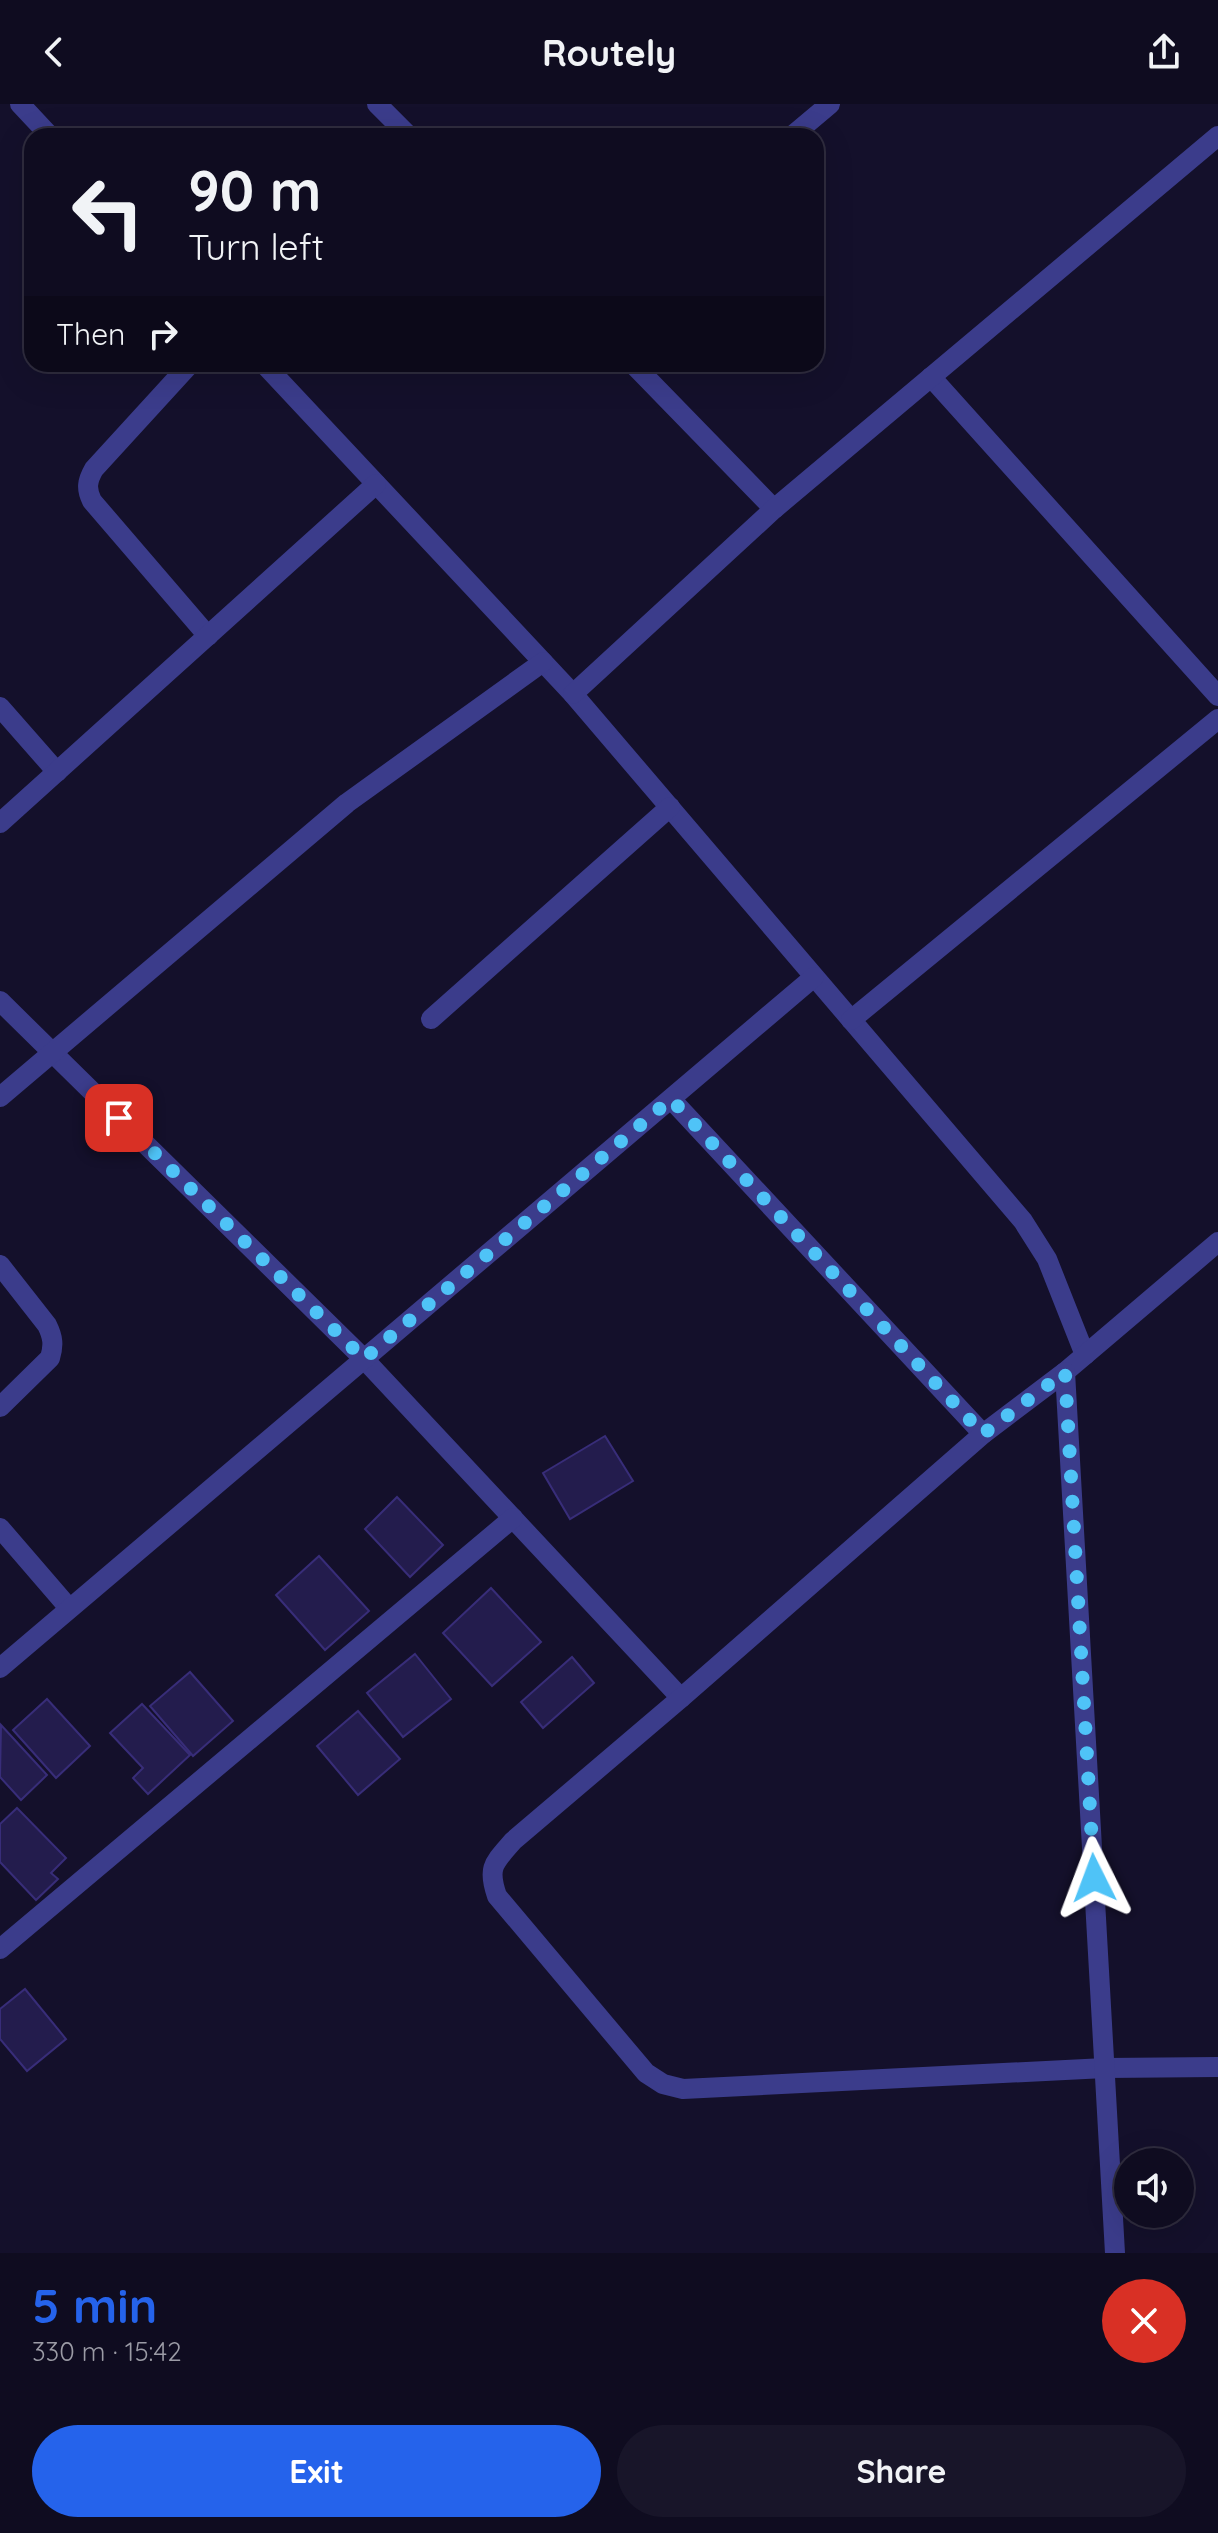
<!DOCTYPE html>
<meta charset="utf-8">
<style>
body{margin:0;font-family:Quicksand,sans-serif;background:#181529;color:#f1f3f6;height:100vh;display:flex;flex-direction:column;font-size:30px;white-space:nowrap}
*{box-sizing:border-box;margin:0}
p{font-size:26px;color:#9b9ba5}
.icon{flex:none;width:44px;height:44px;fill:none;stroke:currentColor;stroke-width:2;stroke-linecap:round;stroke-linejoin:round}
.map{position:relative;height:2149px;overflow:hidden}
.details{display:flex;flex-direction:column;background:#0f0c20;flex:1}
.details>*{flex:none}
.banner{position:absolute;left:24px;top:24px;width:800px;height:244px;border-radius:24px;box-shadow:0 8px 32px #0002,0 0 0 2px #2f2c3e;background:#0f0c20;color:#f1f3f6;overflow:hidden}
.fabs{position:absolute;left:1114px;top:2044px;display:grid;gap:16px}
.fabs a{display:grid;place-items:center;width:80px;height:80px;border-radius:50%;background:#0f0c20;box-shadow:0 8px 32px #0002,0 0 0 2px #2f2c3e;font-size:40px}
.pin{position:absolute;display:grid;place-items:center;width:68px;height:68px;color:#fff;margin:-34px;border-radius:16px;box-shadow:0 4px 12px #0006}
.me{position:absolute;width:88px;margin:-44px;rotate:357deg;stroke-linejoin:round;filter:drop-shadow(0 0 6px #0008)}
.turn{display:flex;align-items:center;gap:28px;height:168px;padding:0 32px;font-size:36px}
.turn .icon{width:104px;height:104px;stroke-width:2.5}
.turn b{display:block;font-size:56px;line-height:68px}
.then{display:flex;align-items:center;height:76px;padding:0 32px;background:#0003;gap:16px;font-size:30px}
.round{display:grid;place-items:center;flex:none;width:84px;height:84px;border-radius:42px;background:#181529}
.headline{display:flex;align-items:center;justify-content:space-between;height:136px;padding:0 32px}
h1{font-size:48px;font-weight:700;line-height:60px;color:#2563eb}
.cta{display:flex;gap:16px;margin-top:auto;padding:16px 32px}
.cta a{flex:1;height:92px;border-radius:48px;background:#2563eb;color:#fff;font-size:32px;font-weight:700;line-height:92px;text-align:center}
.cta a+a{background:#181529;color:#f1f3f6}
header{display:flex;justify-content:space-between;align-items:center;height:104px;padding:0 32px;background:#0f0c20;font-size:36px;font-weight:700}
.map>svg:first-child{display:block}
</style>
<header><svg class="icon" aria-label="back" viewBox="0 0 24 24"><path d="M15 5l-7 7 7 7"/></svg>Routely<svg class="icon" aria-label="share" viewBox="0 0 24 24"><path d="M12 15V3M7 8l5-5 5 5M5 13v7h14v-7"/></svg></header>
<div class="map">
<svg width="1218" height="2149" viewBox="0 0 1218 2149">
<rect width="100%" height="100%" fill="#14102b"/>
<g fill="#231c4d" stroke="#382d79" stroke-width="2">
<path d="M605,1332l28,45 -63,38 -27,-46z"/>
<path d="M397,1393l46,48 -33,32 -45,-48z"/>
<path d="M319,1452l50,55 -44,39 -49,-55z"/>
<path d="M491,1484l50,54 -49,44 -49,-53z"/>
<path d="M415,1550l36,45 -48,38 -36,-44z"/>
<path d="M572,1553l22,26 -51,45 -22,-26z"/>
<path d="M190,1568l43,49 -40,35 -43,-50z"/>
<path d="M47,1595l43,47 -34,32 -43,-48z"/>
<path d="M142,1600l48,51 -42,39 -15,-16 10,-10 -33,-35z"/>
<path d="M358,1607l42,48 -42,36 -41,-49z"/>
<path d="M1,1621l46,50 -26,25 -21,-23z"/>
<path d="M17,1704l49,50 -15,15 7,6 -22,21 -36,-38v-38z"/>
<path d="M25,1885l41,50 -39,32 -27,-32v-30z"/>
</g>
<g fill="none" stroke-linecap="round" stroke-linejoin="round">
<g stroke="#3b3c8b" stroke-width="20">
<path d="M20,0l30,32"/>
<path d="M377,0l32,32"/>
<path d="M792,32l38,-32"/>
<path d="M190,260l-96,105c-7,12 -8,20 -2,32l116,135"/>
<path d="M264,260l309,330 450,527 24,38 38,96"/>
<path d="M633,260l141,145"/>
<path d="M931,273l287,319"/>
<path d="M573,590l201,-185 444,-373"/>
<path d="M0,603l57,65"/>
<path d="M0,719l376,-339"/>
<path d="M0,897l364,358 317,339"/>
<path d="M431,915l239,-212"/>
<path d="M851,916l367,-301"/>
<path d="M0,993l347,-294 196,-141"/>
<path d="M671,995l312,335"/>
<path d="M1218,1138l-153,130 -82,62 -302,264 -168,143c-19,22 -26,26 -16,55l149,177 17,11 20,5 422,-21 113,-1"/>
<path d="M0,1161l47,60c6,12 7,20 3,33l-50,49"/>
<path d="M1065,1268l50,881"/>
<path d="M0,1424l69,80"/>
<path d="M0,1564l814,-691"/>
<path d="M0,1845l513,-431"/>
</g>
</g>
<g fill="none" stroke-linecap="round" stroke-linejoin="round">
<path stroke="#4fc3f7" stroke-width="14" stroke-dasharray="0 25.2" d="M119,1014l245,241 307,-260 312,335 82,-62 29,506"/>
</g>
</svg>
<div class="fabs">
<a><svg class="icon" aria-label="sound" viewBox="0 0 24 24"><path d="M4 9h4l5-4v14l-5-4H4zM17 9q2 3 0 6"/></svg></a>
</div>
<div class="pin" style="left:119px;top:1014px;background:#d93025"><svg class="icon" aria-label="arrive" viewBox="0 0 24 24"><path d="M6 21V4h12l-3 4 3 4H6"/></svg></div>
<svg class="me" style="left:1094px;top:1774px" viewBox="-20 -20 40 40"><path d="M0-17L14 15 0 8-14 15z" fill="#4fc3f7" stroke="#fff" stroke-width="4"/></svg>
<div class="banner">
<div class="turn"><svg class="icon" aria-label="left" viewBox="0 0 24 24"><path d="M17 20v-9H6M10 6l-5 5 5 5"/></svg><div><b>90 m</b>Turn left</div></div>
<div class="then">Then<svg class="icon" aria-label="right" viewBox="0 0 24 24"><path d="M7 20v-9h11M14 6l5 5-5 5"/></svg></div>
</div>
</div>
<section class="details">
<div class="headline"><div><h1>5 min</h1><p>330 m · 15:42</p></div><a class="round" style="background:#d93025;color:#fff"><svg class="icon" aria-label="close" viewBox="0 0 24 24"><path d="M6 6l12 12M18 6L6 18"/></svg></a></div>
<div class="cta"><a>Exit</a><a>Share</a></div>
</section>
